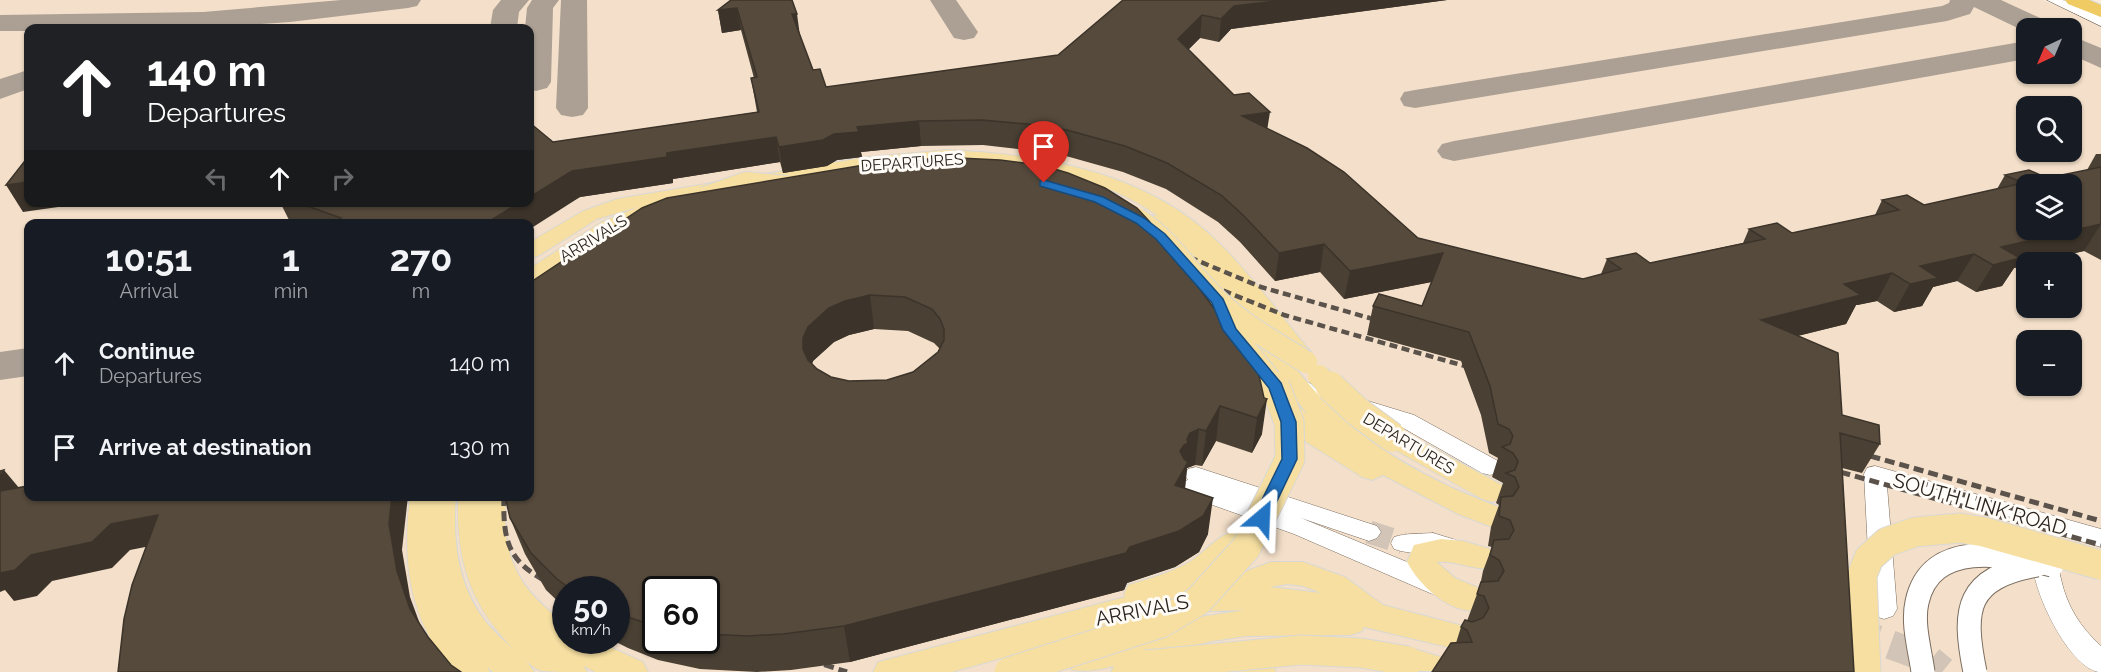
<!DOCTYPE html>
<meta charset="utf-8">
<style>
body{margin:0;font-family:Raleway,sans-serif;background:#242831;color:#f1f3f6;height:100vh;display:flex;flex-direction:column;font-size:22px;white-space:nowrap}
*{box-sizing:border-box;margin:0}
p{font-size:20px;color:#9ea1a6}
.icon{flex:none;width:33px;height:33px;fill:none;stroke:currentColor;stroke-width:2;stroke-linecap:round;stroke-linejoin:round}
.map{position:relative;flex:1;overflow:hidden}
.drawer{position:absolute;left:24px;top:219px;width:510px;height:282px;display:flex;flex-direction:column;background:#171b24;border-radius:12px;box-shadow:0 2px 4px #0004}
.drawer>*{flex:none}
.banner{position:absolute;left:24px;top:24px;width:510px;height:183px;border-radius:12px;box-shadow:0 2px 4px #0004;background:#202124;color:#fff;overflow:hidden}
.needle{width:39px;rotate:224deg}
.controls{position:absolute;left:2016px;top:18px;display:grid;gap:12px}
.controls a{display:grid;place-items:center;width:66px;height:66px;border-radius:12px;background:#171b24;box-shadow:0 2px 4px #0004;font-size:30px}
.speed{position:absolute;left:552px;top:576px;display:flex;gap:12px;font-size:30px;font-weight:700;text-align:center}
.speed>*{display:grid;place-content:center;width:78px;height:78px;border-radius:50%;background:#171b24;box-shadow:0 2px 4px #0004;line-height:1}
.speed small{font-size:15px;font-weight:400}
.speed .limit{border:3px solid #111;border-radius:9px;background:#fff;color:#111}
.pin{position:absolute;display:grid;place-items:center;width:51px;height:51px;color:#fff;margin:-62px -26px;border-radius:50% 50% 50% 0;rotate:-45deg;box-shadow:0 0 6px #0007}
.pin .icon{rotate:45deg}
.me{position:absolute;width:66px;margin:-33px;rotate:26deg;stroke-linejoin:round;filter:drop-shadow(0 0 4px #0008)}
.turn{display:flex;align-items:center;gap:21px;height:126px;padding:0 24px;font-size:27px}
.turn .icon{width:78px;height:78px;stroke-width:2.5}
.turn b{display:block;font-size:42px;line-height:51px}
.lanes{display:flex;align-items:center;height:57px;padding:0 24px;background:#0003;justify-content:center;gap:30px;direction:ltr}
.lanes .off{opacity:.35}
.eta{display:flex;justify-content:space-evenly;align-items:center;height:102px;text-align:center}
.eta b{font-size:36px;font-weight:700;line-height:42px}
ul{padding:0;list-style:none}
li{display:flex;align-items:center;gap:18px;height:84px;padding:0 24px}
li div{flex:1}
li b{display:block;font-size:22px}
li em{font-style:normal}
.map>svg:first-child{display:block}
</style>
<div class="map">
<svg width="2101" height="672" viewBox="0 0 2101 672">
<rect width="100%" height="100%" fill="#fcecdc"/>
<path fill="#f4e0ca" fill-rule="evenodd" d="M0,0h2043l58,26v646h-2101zM28,28h502v174h-502zM2026,28h46v46h-46zM2026,106h46v46h-46zM2026,184h46v46h-46zM28,224h502v272h-502zM2026,262h46v46h-46zM2026,340h46v46h-46zM566,590h50v50h-50zM656,590h50v50h-50z"/>
<g fill="none" stroke-linecap="round" stroke-linejoin="round">
<g fill="#aca094" fill-rule="evenodd">
<path d="M341,0h80l-4,6 -9,2 -118,14 -87,6h-175v3h-28v-16l203,-3z"/>
<path d="M501,0h28l-10,12 -2,16h-27l3,-18z"/>
<path d="M532,0h27l-6,8 -2,74 -4,6 -11,3 -6,-2v-61h-5l2,-20z"/>
<path d="M561,0h26l1,108 -5,7 -11,2 -11,-2 -5,-7z"/>
<path d="M930,0h26l22,32 -4,6 -10,2 -10,-2z"/>
<path d="M1950,0h51l48,22 4,6h-27v4l-52,-25 -4,7 -23,7 -532,87 -11,-2 -4,-7 4,-7 11,-2 527,-84 7,-3z"/>
<path d="M2072,36l29,12v20l-29,-13z"/>
<path d="M2026,41v18l-572,102 -12,-3 -5,-7 5,-7 12,-3z"/>
<path d="M28,70v19l-28,10v-20z"/>
<path d="M28,348v28l-28,4v-28z"/>
</g>
<path stroke="#d2c4b6" stroke-width="23" stroke-dasharray="23 12" stroke-linecap="butt" d="M1369,532l34,11"/>
<path stroke="#d2c4b6" stroke-width="29" stroke-dasharray="29 14" stroke-linecap="butt" d="M1850,630l77,28 16,13"/>
<defs>
<g id="minor">
<path d="M2047,0h16l38,17v9z"/>
<path d="M1299,380l115,35 84,46 3,6 -3,6 -8,2 -8,-2 -84,-48 -106,-33 -3,-5 3,-5z"/>
<path d="M1875,466l226,63v18l-214,-61 10,123 -4,7 -9,3 -9,-3 -4,-7 -7,-135 3,-6z"/>
<path d="M1196,467l181,59 4,6 -4,6 -8,3 -68,-23 147,61 3,7 -3,7 -9,3 -9,-3 -136,-59 -112,-40 -3,-6 3,-6 6,-2 -3,-5 3,-6z"/>
<path d="M1433,533l23,7 3,7 -3,7c-11,3 -14,-1 -24,-3 -15,-2 -18,5 -38,-2l-3,-6 3,-6c12,-4 26,-3 39,-4z"/>
<path d="M2043,540l9,2c5,11 6,25 9,37 6,27 19,48 40,67v26c-33,0 -81,-102 -67,-130z"/>
</g>
<g id="major">
<path d="M947,150c97,4 203,23 274,95 32,32 60,71 89,106l3,5 -3,5c-22,6 -35,-21 -47,-36 19,25 38,52 60,75 50,51 113,84 179,108l4,8 -4,8 -10,3 -34,-13 -75,-39 -11,5 -10,-3 -59,-37 -37,-37 4,-6c17,-5 26,7 38,18l-105,-136 -58,-58 3,-4 9,-2c-107,-72 -244,-54 -363,-34 -42,7 -84,14 -126,21l2,3 -3,4 -51,21 -78,53 -8,2v-17l72,-46 36,-15 -41,12 -59,37 -8,2v-16l53,-31 34,-12 244,-41z"/>
<path d="M1392,428l9,3 101,54 4,7 -4,7 -10,3 -10,-3 -99,-56 -4,-6 4,-6z"/>
<path d="M410,496h46c-4,50 3,100 40,137 12,13 30,23 38,39h-41l-6,-5 3,5h-37c-44,-54 -51,-108 -43,-176z"/>
<path d="M458,496h48c-5,59 11,94 60,127v17h28l49,22 5,10h-53l-11,-6 3,6c-13,0 -35,0 -46,-1 -13,-6 -26,-20 -35,-30 -39,-43 -50,-88 -48,-145z"/>
<path d="M1234,531l10,3 5,8c-11,20 -33,35 -54,44l30,-1 19,-13 27,-10h32l42,15 38,28 88,23 5,9 -5,9 -11,4 -96,-23 -2,4 -11,4 -105,1 -33,5 -57,13 6,11 -3,7h-48l3,-6c-14,4 -27,6 -42,4l-4,-10 4,-10 12,-4 110,-28 50,-8 -63,2 -40,7 -189,53h-79l5,-10 247,-65 -1,-3 4,-9c22,-7 43,-12 63,-24 15,-10 26,-25 43,-30zM1287,584l16,2 18,7 -51,-6z"/>
<path d="M1441,539l22,2 34,10 4,8 -4,8c-19,6 -39,-7 -60,-5l18,16 31,13 5,9 -5,9c-31,10 -65,-21 -79,-47l7,-17z"/>
<path d="M1223,644l48,18 5,10h-54l-11,-4 -4,-10 4,-10z"/>
<path d="M1408,647l46,14 5,10h-63l-4,-10 4,-10z"/>
</g>
<path id="highway" d="M2065,0h24l12,5v12l-33,-13z"/>
</defs>
<use href="#minor" stroke="#7b6d5f" stroke-width="1"/>
<use href="#major" stroke="#d9d8d6" stroke-width="2"/>
<use href="#highway" stroke="#d9d8d6" stroke-width="2"/>
<use href="#minor" fill="#fff" fill-rule="evenodd"/>
<use href="#major" fill="#f6dfa1" fill-rule="evenodd"/>
<use href="#highway" fill="#f0ca62" fill-rule="evenodd"/>
<g stroke="#5b534b" stroke-width="4.5" stroke-dasharray="8 4.5" stroke-linecap="butt">
<path d="M1155,243l106,44 126,36"/>
<path d="M1177,272l107,43 195,55"/>
</g>
<g stroke="#5b534b" stroke-width="5" stroke-dasharray="10 5" stroke-linecap="butt">
<path d="M1856,452l245,69"/>
<path d="M1826,468l275,77"/>
<path d="M1918,482l108,30"/>
<path d="M504,496c-2,59 11,70 62,96"/>
<path d="M810,660l37,12"/>
</g>
<defs>
<g id="minor-bridge">
<path d="M1923,672c-3,-22 -11,-48 -6,-70 14,-63 89,-48 135,-37"/>
<path d="M1975,672c-13,-64 -9,-94 62,-107"/>
</g>
<g id="major-bridge-far1">
<path d="M704,198l42,-15 41,4"/>
<path d="M1137,219c33,22 53,55 81,82 26,25 58,42 88,61"/>
<path d="M1219,302l11,28 46,57"/>
<path d="M1319,376l12,11"/>
</g>
<g id="major-bridge">
<path d="M1330,386l28,26 34,25"/>
<path d="M1146,665l155,-15 60,3 47,8"/>
<path d="M1009,672l152,-49 37,-22 48,-53 44,-89 -1,-37 -14,-36"/>
<path d="M1866,672l-4,-97 7,-17 18,-16 28,-10 45,-4 24,4 117,33"/>
</g>
</defs>
<use href="#minor-bridge" stroke="#7b6d5f" stroke-width="25" stroke-linecap="butt"/>
<use href="#major-bridge-far1" stroke="#d9d8d6" stroke-width="24" stroke-linecap="butt"/>
<use href="#major-bridge" stroke="#d9d8d6" stroke-width="31" stroke-linecap="butt"/>
<use href="#minor-bridge" stroke="#fff" stroke-width="23"/>
<use href="#major-bridge-far1" stroke="#f6dfa1" stroke-width="22"/>
<use href="#major-bridge" stroke="#f6dfa1" stroke-width="29"/>
</g>
<g fill="#4a4034" fill-rule="evenodd">
<path d="M731,0l69,36 13,34 13,17 232,-32 65,-55h324l-216,29 -12,13 -19,-4 -12,12 79,79 151,109 165,41 18,-5 6,-15 43,4 93,-20 6,-14 43,4 83,-18 7,-15 42,5 73,-16 8,-14 42,3 40,-8 9,-16h5v106l-17,-9 -48,11h-10v3l-12,3 -12,18 -26,6 -19,-11 -24,6 -11,19 -28,6 -17,-11 -19,4h-2l-10,19 -48,12 44,79 38,29 -18,29 -20,-5 12,204 -398,-29 5,-16 6,-6 13,-35 3,-15 9,-24 -4,-1 3,-19 8,-22 -3,-2 7,-20 -11,-6 6,-19 -9,-5 -8,-38 -20,-54 -94,-26 6,-29h49l10,-24 -88,17 -24,-27 -45,9 -35,-39 -22,-20 -52,-33 -43,-17 -57,-16 -38,-6 -45,-5 -62,1 -60,6 1,5 -25,3 -10,6 -44,7 -3,-11 -107,17v4l-93,14 -50,27h-237l-3,-2 -10,-20h250l23,-60 204,-30 -6,-34h3l-13,-48 -19,3 -4,-23z"/>
<path d="M642,208l615,158 5,68 -10,19 -36,-12 -14,25 -7,-1 -8,3 -2,21 23,45 -9,18 -24,15 -48,16 -3,7 -274,72 -59,8 -34,2 -57,-3 -42,-9 -30,-12 -16,-8h4v-50h-50v19l-20,-19 -21,-36 -15,-36zM874,329l34,2 26,12 6,6 -2,3 -25,20 -26,8 -38,1 -18,-4 -14,-8 -5,-5 1,-3 21,-19 15,-7zM656,590h50v50h-50z"/>
</g>
<g fill="#3c342a">
<path d="M1284,0h163l-216,29 -12,13 2,-23 13,-13z"/>
<path d="M737,8l4,22 -19,3 -4,-23z"/>
<path d="M792,14h5l3,22z"/>
<path d="M1202,15l-2,23 -24,24 2,-23z"/>
<path d="M1270,112l-4,25 -24,-21z"/>
<path d="M919,121l2,25 -60,6 1,5 -25,3 -10,6 -44,7 -4,-26 55,-13 23,-7z"/>
<path d="M776,137l4,25 -107,17v4l-93,14 -50,32v-5h-45l35,-22h10v-5l42,-26 95,-18z"/>
<path d="M28,182v20h45l-1,3 -49,7 -17,-27z"/>
<path d="M2101,224l-17,27 -48,11h-10v3l-12,3 -12,18 -26,6 17,-27 8,-18z"/>
<path d="M1324,244l-4,28 -45,9 4,-28z"/>
<path d="M1443,253l-7,28 -92,18 6,-28z"/>
<path d="M1974,254l-17,27 -24,6 -11,19 -28,6 26,-46z"/>
<path d="M1892,273l-15,28 -21,4 -10,19 -99,24 14,-28 83,-36z"/>
<path d="M870,295l4,34 -25,6 -15,7 -21,19 -4,11 -6,-23v-11l5,-11 21,-19 16,-7z"/>
<path d="M1267,399l-5,35 -10,19 5,-35z"/>
<path d="M1220,406l-4,35 -14,25 4,-35z"/>
<path d="M1199,429l-4,36 -8,3 -3,29 -9,-12 5,-34 10,-18z"/>
<path d="M4,470l21,25 -25,9v-27z"/>
<path d="M392,496h16l-6,54 8,47 14,38 -14,-26 -13,-38 -8,-47z"/>
<path d="M1213,498l-5,36 -9,18 -24,15 -48,16 -3,7 -274,72 -6,-36 286,-79z"/>
<path d="M158,515l18,26 -46,9 -18,18 -60,13 -15,15 -23,5 -9,-11 -5,2v-29l31,-8 80,-31z"/>
</g>
<g fill="#564a3c" stroke="#3c342a" stroke-width="1.5" fill-rule="evenodd">
<path d="M731,0h61l5,14h-5l21,56 7,-1 6,18 232,-32 65,-55h161l-50,6 -13,13 -19,-4 -24,24 56,56 15,-2 21,19 -28,4 65,32 37,24 74,66 165,41 38,-10 -14,-10 29,-6 14,10 115,-24 -16,-10 28,-6 15,10 107,-23 -17,-10 25,-5 17,10 99,-22 -18,-8 24,-5 18,8 54,-11v57l-100,23 19,11 -27,7 -19,-11 -54,12 18,12 -28,6 -18,-11 -48,11 17,11 -100,25 77,33 4,62 37,10 1,19 -40,-11 14,239h-422l19,-29 21,-1 -5,-12 -6,-3 4,-7 7,2 11,-4 6,-10 -5,-12 -7,-2 4,-12 17,-1 6,-10 -5,-11 -9,-5 4,-15 15,-1 5,-9 -4,-10 -11,-4 2,-19 12,-1 6,-9 -4,-10 -9,-4 9,-3 3,-9 -5,-8 -11,-6 8,-3 3,-8 -4,-7 -11,-5 -8,-38 -21,-54 -96,-26 6,-12 43,12 21,-53 -93,18 -26,-27 -45,9 -36,-38 -22,-20 -54,-32 -42,-17 -58,-16 -40,-6 -45,-4 -63,1 -62,6 2,5 -25,2 -11,6 -44,7 -3,-10 -109,16v4l-95,14 -42,26v-74l23,19 206,-30 -8,-34 6,-1 -20,-69 -19,2zM2026,184h46v46h-46z"/>
<path d="M28,157v25l-22,3z"/>
<path d="M959,158l41,2 41,5 27,8 37,15 32,20 12,13 108,145 7,32 3,1 -10,19 -37,-12 -14,25 -7,-2 -9,4 -3,6 1,4 -4,2 -4,6 4,8 4,3 -13,23 38,13 -10,18 -24,15 -49,16 -4,6 -282,73 -61,8 -35,2 -42,-2v-44h-50v36l-10,-3 -30,-10v-23h-44l-15,-11 -26,-26 -21,-35 -5,-22h25v-212l1,-2 111,-74 25,-10 227,-38zM870,295l35,2 27,12 8,10 4,10v11l-6,12 -25,20 -26,8 -38,1 -18,-4 -14,-8 -9,-9 -5,-11v-11l5,-11 21,-19 16,-7z"/>
<path d="M296,202h224l-35,22h-154l10,-6z"/>
<path d="M4,470l-4,7v-6z"/>
<path d="M28,486v10h364l-3,28 8,47 13,38 18,28 23,28 10,7h-343l6,-53 8,-34 26,-70 -47,9 -19,18 -61,13 -16,15 -15,3v-82z"/>
</g>
<path fill="#2273c1" stroke="#164b7d" stroke-width="1.5" d="M1044,180l59,17 41,21 21,16 58,65 13,30 45,54 15,39 1,37 -30,63h-11l-3,-4 29,-59 -1,-37 -12,-34 -46,-58 -11,-27 -56,-64 -20,-16 -41,-21 -55,-16v-5z"/>
<g text-anchor="middle" stroke-width="6" stroke-linejoin="round" paint-order="stroke">
<g font-size="16" fill="#2a241e" stroke="#fffcf8">
<text transform="translate(912 162) rotate(-4)" y="6">DEPARTURES</text>
<text transform="translate(593 238) rotate(-31)" y="6">ARRIVALS</text>
<text transform="translate(1409 443) rotate(31)" y="6">DEPARTURES</text>
</g>
<g font-size="20" fill="#2a241e" stroke="#fffcf8">
<text transform="translate(1980 504) rotate(16)" y="7">SOUTH LINK ROAD</text>
<text transform="translate(1142 610) rotate(-11)" y="7">ARRIVALS</text>
</g>
</g>
</svg>
<div class="controls">
<a><svg class="needle" viewBox="-14 -14 28 28"><path d="M0-13l5 13h-10z" fill="#e53935"/><path d="M0 13l5-13h-10z" fill="#9ea1a6"/></svg></a>
<a><svg class="icon" aria-label="search" viewBox="0 0 24 24"><circle cx="10" cy="10" r="6"/><path d="M15 15l6 6"/></svg></a>
<a><svg class="icon" aria-label="layers" viewBox="0 0 24 24"><path d="M12 4l9 5-9 5-9-5zM3 14l9 5 9-5"/></svg></a>
<a>+</a>
<a>−</a>
</div>
<div class="speed"><div>50<small>km/h</small></div><div class="limit">60</div></div>
<div class="pin" style="left:1044px;top:183px;background:#d93025"><svg class="icon" aria-label="arrive" viewBox="0 0 24 24"><path d="M6 21V4h12l-3 4 3 4H6"/></svg></div>
<svg class="me" style="left:1262px;top:518px" viewBox="-20 -20 40 40"><path d="M0-17L14 15 0 8-14 15z" fill="#2273c1" stroke="#fff" stroke-width="4"/></svg>
<div class="banner">
<div class="turn"><svg class="icon" aria-label="ahead" viewBox="0 0 24 24"><path d="M12 20V5M6 11l6-6 6 6"/></svg><div><b>140 m</b>Departures</div></div>
<div class="lanes"><svg class="icon off" aria-label="left" viewBox="0 0 24 24"><path d="M17 20v-9H6M10 6l-5 5 5 5"/></svg><svg class="icon" aria-label="ahead" viewBox="0 0 24 24"><path d="M12 20V5M6 11l6-6 6 6"/></svg><svg class="icon off" aria-label="right" viewBox="0 0 24 24"><path d="M7 20v-9h11M14 6l5 5-5 5"/></svg></div>
</div>
<section class="drawer">
<div class="eta">
<div><b>10:51</b><p>Arrival</p></div>
<div><b>1</b><p>min</p></div>
<div><b>270</b><p>m</p></div>
</div>
<ul>
<li><svg class="icon" aria-label="ahead" viewBox="0 0 24 24"><path d="M12 20V5M6 11l6-6 6 6"/></svg><div><b>Continue</b><p>Departures</p></div><em>140 m</em></li>
<li><svg class="icon" aria-label="arrive" viewBox="0 0 24 24"><path d="M6 21V4h12l-3 4 3 4H6"/></svg><div><b>Arrive at destination</b></div><em>130 m</em></li>
</ul>
</section>
</div>
